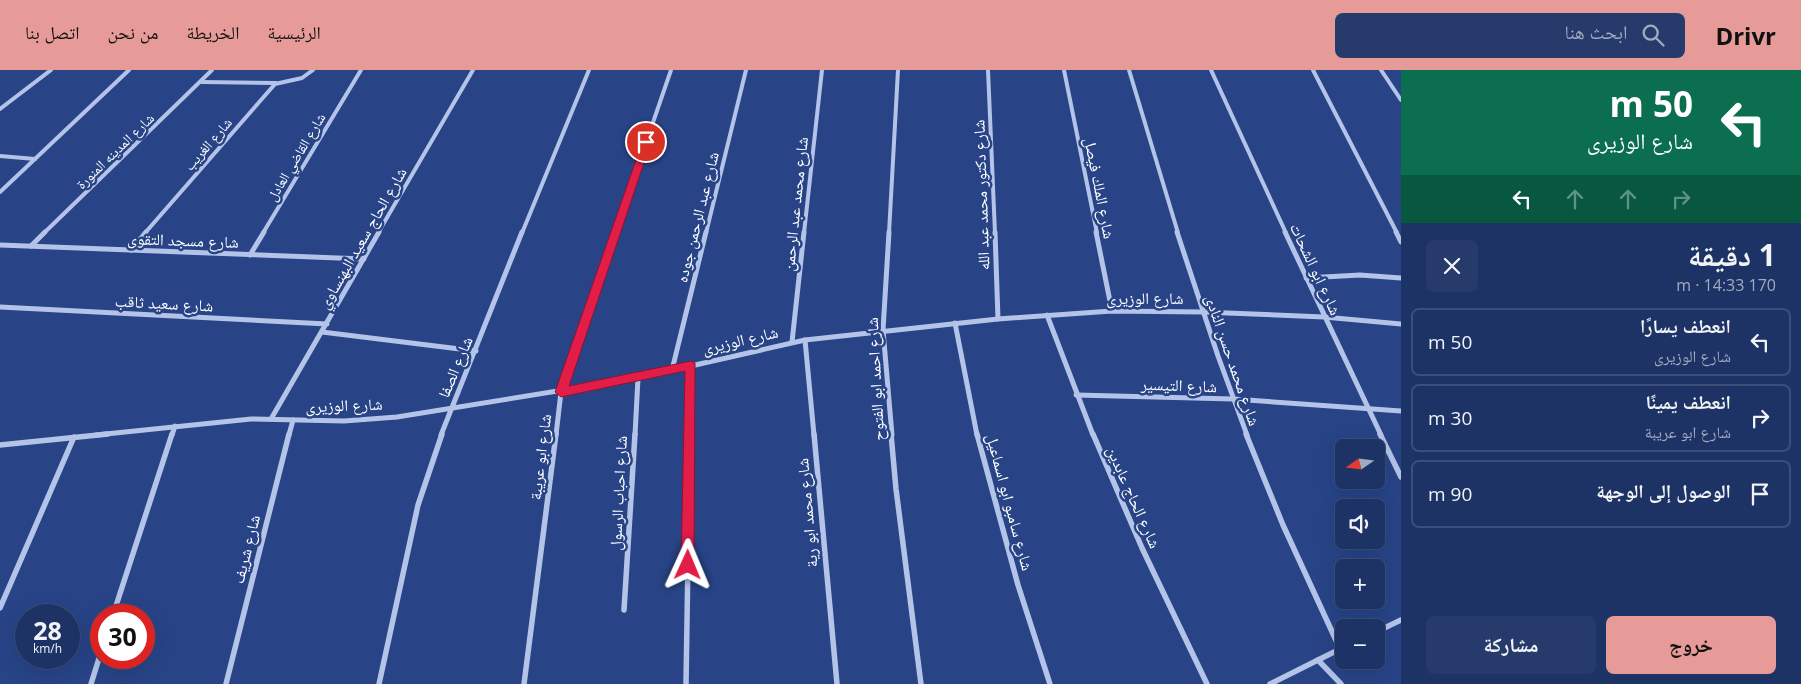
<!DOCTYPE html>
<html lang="ar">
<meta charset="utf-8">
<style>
body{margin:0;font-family:"Open Sans","Noto Naskh Arabic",sans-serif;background:#263b6b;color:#f1f3f6;direction:rtl;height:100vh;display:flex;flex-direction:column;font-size:19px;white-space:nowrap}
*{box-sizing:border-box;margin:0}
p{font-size:16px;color:#a1aabf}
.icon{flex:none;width:28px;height:28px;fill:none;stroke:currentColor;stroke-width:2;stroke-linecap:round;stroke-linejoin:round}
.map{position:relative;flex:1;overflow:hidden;direction:ltr}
.panel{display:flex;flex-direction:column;background:#1e3365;width:400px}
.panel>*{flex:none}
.guide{background:#0b6e4f;color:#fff;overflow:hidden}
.needle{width:32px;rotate:256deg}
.fabs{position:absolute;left:1335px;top:369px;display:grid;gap:10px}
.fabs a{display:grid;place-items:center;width:50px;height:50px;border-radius:8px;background:#1e3365;box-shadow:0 5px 20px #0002,0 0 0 1px #3c4e79;font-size:25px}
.speed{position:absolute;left:15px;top:534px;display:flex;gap:10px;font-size:25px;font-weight:700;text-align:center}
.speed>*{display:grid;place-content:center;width:65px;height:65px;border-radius:50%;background:#1e3365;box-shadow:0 5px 20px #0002,0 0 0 1px #3c4e79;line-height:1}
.speed small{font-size:12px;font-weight:400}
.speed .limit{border:8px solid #d22;background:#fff;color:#111}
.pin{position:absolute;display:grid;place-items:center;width:42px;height:42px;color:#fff;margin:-21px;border:2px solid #fff;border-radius:50%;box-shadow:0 1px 5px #0007}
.me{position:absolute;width:55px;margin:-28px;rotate:1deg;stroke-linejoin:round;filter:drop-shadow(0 0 4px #0008)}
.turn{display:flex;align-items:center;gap:18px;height:105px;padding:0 25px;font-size:22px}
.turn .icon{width:65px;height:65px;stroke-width:2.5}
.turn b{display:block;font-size:35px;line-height:42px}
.lanes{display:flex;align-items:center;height:48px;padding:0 25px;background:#0003;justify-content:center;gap:25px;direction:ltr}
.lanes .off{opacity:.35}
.round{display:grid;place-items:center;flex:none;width:52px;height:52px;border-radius:8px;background:#263b6b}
.overview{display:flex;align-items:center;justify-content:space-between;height:85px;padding:0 25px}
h1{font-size:30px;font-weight:700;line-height:38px}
.action{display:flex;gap:10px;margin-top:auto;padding:10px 25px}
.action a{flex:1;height:58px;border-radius:8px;background:#e69b98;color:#111;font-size:20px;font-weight:700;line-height:58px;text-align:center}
.action a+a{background:#263b6b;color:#f1f3f6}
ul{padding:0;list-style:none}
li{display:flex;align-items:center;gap:15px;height:68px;margin:0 10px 8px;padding:0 15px;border:2px solid #3c4e79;border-radius:8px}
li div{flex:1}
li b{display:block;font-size:19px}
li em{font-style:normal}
header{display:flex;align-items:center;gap:30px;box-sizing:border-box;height:70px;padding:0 25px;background:#e69b98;color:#111}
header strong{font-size:24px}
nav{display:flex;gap:28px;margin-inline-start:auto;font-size:18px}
.search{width:350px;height:45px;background:#263b6b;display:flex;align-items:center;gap:12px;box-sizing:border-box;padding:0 18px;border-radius:8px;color:#a1aabf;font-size:19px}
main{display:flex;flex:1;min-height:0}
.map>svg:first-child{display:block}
</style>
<header>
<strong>Drivr</strong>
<div class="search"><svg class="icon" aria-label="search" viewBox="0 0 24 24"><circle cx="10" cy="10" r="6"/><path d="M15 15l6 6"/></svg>ابحث هنا</div>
<nav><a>الرئيسية</a><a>الخريطة</a><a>من نحن</a><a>اتصل بنا</a></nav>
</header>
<main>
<section class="panel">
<div class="guide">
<div class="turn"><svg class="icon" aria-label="left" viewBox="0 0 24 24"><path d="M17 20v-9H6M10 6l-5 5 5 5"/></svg><div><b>50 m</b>شارع الوزيرى</div></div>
<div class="lanes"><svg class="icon" aria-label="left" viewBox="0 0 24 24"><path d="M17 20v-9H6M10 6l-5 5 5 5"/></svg><svg class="icon off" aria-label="ahead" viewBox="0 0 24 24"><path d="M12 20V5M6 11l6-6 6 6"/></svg><svg class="icon off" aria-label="ahead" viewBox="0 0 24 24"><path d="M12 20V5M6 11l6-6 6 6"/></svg><svg class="icon off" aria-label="right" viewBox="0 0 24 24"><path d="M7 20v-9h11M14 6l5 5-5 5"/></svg></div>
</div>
<div class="overview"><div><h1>1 دقيقة</h1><p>170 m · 14:33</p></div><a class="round"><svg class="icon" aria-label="close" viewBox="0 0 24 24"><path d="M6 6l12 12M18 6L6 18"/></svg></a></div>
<ul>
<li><svg class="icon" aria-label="left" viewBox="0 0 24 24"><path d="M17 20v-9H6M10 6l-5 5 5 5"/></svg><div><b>انعطف يسارًا</b><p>شارع الوزيرى</p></div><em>50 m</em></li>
<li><svg class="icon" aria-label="right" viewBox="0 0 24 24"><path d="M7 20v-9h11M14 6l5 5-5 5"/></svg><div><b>انعطف يمينًا</b><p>شارع ابو عريبة</p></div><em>30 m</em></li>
<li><svg class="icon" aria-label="arrive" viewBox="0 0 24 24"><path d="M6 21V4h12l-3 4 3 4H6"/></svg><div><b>الوصول إلى الوجهة</b></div><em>90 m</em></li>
</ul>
<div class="action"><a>خروج</a><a>مشاركة</a></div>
</section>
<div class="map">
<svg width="1401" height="614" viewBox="0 0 1401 614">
<rect width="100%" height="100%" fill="#284487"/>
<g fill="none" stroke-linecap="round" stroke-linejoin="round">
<g stroke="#b4c4e8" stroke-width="4">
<path d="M988,0l7,163"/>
<path d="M1064,0l33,163"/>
<path d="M1129,0l49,163"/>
<path d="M1211,0l75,163"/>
<path d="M1313,0l84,163"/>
<path d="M1381,0l20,30"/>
<path d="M202,12l74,1"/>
<path d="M0,39l51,-39"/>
<path d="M0,86l35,3"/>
<path d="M0,122l129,-122"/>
<path d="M44,163l168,-163"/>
<path d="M145,163l130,-149 27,-6 11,-8"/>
<path d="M263,163l98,-163"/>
<path d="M378,163l95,-163"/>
<path d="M522,163l67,-163"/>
<path d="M615,163l56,-163"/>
<path d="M706,163l40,-163"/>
<path d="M804,163l18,-163"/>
<path d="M889,163l9,-163"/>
</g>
<g stroke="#b4c4e8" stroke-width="5">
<path d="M889,162l-6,98 9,105"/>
<path d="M995,162l3,87"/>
<path d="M1096,162l16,79"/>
<path d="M1177,162l41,124 29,79"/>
<path d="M1285,162l96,203"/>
<path d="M1396,162l5,10"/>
<path d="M0,175l364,14"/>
<path d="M31,176l14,-14"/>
<path d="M131,180l15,-18"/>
<path d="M250,185l14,-23"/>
<path d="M1306,208l54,-3 41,3"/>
<path d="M0,237l327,17"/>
<path d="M1047,245l46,120"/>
<path d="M955,253l22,112"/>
<path d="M322,262l154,19"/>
<path d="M805,270l9,95"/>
<path d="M792,272l12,-110"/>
<path d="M672,300l34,-138"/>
<path d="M1076,325l157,4 168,12"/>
<path d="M271,349l108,-187"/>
<path d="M96,365l155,-16 93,2 53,-4 241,-39 167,-38 193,-21 114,-8 90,1 122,5 77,7"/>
<path d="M172,365l3,-9"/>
<path d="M289,365l4,-15"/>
<path d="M441,365l81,-203"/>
<path d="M556,365l5,-43 55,-160"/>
<path d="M635,365l3,-57"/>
<path d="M690,365l1,-69"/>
</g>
<g stroke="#b4c4e8" stroke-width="5.5">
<path d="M814,364l23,250"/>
<path d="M891,364l5,55 25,195"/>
<path d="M977,364l41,151 32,99"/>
<path d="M1093,364l49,114 65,136"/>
<path d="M1246,364l37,91 57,124"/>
<path d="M1380,364l21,43"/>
<path d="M0,375l108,-11"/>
<path d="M0,538l74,-171"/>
<path d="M624,540l11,-176"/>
<path d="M113,545l59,-181"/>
<path d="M1376,562l25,-12"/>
<path d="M1318,590l23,24"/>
<path d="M91,614l10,-32"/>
<path d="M226,614l63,-250"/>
<path d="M379,614l39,-179 24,-71"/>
<path d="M524,614l32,-250"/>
<path d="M686,614l4,-250"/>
<path d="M1270,614l74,-37"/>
</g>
</g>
<path fill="#e11d48" stroke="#92132f" d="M643,70l8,2 -82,244 122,-25 4,2 -1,202 -2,4 -4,2 -5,-2 -2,-4 4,-194 -124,26 -6,-5z"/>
<g text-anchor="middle" stroke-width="5" stroke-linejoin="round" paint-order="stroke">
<g font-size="14" fill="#fff" stroke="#284487">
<text transform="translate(208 74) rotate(-49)" y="5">شارع الغريب</text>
<text transform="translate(115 81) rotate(-44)" y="5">شارع المدينه المنورة</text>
<text transform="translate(296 87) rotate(-59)" y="5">شارع القاضي العادل</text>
</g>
<g font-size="16" fill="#fff" stroke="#284487">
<text transform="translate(1100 118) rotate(79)" y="6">شارع الملك فيصل</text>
<text transform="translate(981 125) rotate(-92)" y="6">شارع دكتور محمد عبد الله</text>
<text transform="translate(795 134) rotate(-84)" y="6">شارع محمد عبد الرحمن</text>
<text transform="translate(697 147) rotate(-76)" y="6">شارع عبد الرحمن جوده</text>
<text transform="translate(362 168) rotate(-60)" y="6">شارع الحاج سعيد البهنساوي</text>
<text transform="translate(183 170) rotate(2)" y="6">شارع مسجد التقوى</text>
<text transform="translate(1316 199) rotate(65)" y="6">شارع ابو الشحات</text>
<text x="1145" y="234">شارع الوزيرى</text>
<text transform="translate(164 233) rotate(3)" y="6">شارع سعيد ثاقب</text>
<text transform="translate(740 270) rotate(-13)" y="6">شارع الوزيرى</text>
<text transform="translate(1233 290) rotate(71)" y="6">شارع محمد حسن النادى</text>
<text transform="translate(455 297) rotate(-67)" y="6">شارع الصفا</text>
<text transform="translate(875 309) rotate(-93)" y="6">شارع احمد ابو الفتوح</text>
<text transform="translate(1179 315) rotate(2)" y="6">شارع التيسير</text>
<text transform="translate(344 335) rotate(-2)" y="6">شارع الوزيرى</text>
<text transform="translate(540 387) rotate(-83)" y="6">شارع ابو عريبة</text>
<text transform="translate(618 423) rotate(-87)" y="6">شارع احباب الرسول</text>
<text transform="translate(1134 427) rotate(66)" y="6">شارع الحاج عابدين</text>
<text transform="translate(1010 432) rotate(75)" y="6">شارع سامبو ابو اسماعيل</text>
<text transform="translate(807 443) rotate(-95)" y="6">شارع محمد ابو رية</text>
<text transform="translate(246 479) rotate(-76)" y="6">شارع شريف</text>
</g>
</g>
</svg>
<div class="fabs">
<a><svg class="needle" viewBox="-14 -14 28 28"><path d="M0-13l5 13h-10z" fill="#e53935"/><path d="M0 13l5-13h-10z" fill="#a1aabf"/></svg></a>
<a><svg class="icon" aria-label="sound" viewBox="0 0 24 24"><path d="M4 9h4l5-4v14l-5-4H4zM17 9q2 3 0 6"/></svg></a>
<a>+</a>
<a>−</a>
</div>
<div class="speed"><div>28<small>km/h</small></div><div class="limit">30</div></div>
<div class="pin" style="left:646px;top:72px;background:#d93025"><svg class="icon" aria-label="arrive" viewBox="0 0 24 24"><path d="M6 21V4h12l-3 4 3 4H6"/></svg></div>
<svg class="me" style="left:688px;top:495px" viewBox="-20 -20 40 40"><path d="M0-17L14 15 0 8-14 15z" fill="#e11d48" stroke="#fff" stroke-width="4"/></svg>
</div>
</main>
